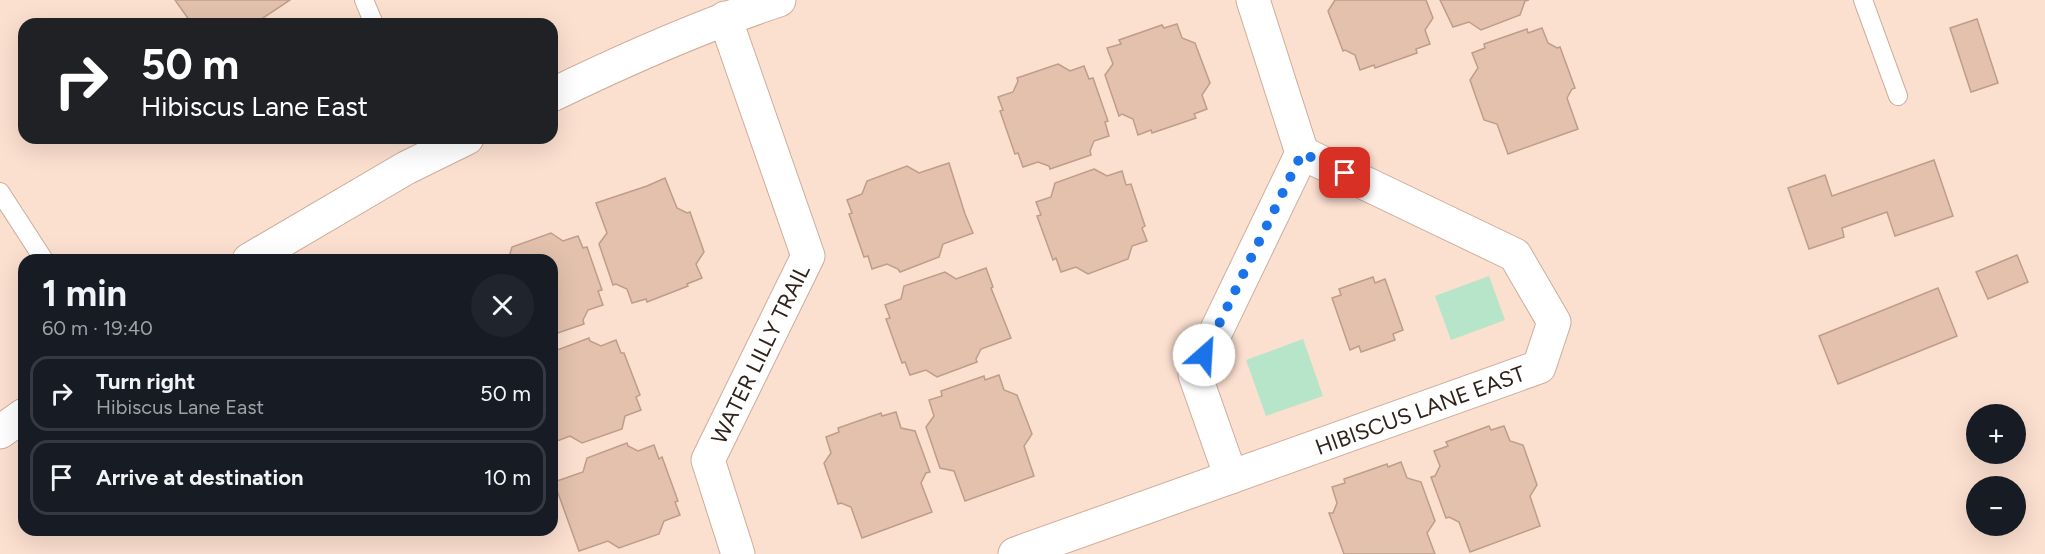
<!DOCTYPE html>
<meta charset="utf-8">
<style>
body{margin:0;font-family:Figtree,sans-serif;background:#20242c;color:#f1f3f6;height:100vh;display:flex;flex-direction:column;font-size:22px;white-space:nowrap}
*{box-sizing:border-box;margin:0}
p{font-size:20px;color:#9ea1a6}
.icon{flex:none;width:33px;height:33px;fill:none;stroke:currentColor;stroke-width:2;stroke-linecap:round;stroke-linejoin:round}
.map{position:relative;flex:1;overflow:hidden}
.drawer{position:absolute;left:18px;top:254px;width:540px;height:282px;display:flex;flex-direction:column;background:#171b24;border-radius:18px;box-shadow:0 6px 24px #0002}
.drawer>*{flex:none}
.top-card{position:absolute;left:18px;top:18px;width:540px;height:126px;border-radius:18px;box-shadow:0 6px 24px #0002;background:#202124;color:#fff;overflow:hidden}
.fabs{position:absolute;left:1966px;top:404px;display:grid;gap:12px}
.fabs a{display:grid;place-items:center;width:60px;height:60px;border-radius:50%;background:#171b24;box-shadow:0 6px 24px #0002;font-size:30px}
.pin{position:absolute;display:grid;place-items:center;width:51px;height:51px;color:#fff;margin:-26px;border-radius:12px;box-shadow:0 3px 9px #0006}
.me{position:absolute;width:66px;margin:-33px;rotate:26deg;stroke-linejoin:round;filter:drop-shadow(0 0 4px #0008)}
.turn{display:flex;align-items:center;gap:21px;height:126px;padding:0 24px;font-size:27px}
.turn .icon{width:78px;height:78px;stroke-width:2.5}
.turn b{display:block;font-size:42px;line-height:51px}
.round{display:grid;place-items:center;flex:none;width:63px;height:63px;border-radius:32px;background:#20242c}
.overview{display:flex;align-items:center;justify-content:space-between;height:102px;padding:0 24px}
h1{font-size:36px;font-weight:700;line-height:45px}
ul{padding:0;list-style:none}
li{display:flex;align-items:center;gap:18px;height:75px;margin:0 12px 9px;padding:0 12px;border:3px solid #363941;border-radius:18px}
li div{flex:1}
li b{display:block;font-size:22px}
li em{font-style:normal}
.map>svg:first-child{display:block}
</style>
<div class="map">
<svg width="2045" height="554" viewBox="0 0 2045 554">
<rect width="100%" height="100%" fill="#fbdfcf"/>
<g fill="#b6e5c9">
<path d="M1489,276l16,44 -54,20 -16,-44z"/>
<path d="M1303,339l20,57 -57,20 -20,-56z"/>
</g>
<g fill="#e3c1ad" stroke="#be9d8a" stroke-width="1.5">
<path d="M175,0h115l-36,24h-62z"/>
<path d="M1335,0h91l7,18 -8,12 5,14 -14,5 1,4 -42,15 -1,-3 -14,5 -5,-15 -10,-5 -2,1 -15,-40z"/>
<path d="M1440,0h89l-4,1 -5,14 -39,15 -12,-8 -16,5z"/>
<path d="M1977,19l21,64 -27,9 -21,-64z"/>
<path d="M1177,24l5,14 13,5 15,40 -8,12 5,14 -13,5 2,4 -44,15 -1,-3 -13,5 -5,-16 -11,-5 -3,2 -14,-41 8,-11 -6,-16 14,-4 -2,-4 43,-15 2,3z"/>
<path d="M1542,28l6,15 9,5 3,-1 15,41 -3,1 -5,9 11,31 -70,25 -11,-30 -13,-4 -14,-40 8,-12 -6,-15 13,-5 -1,-4 43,-15 1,4z"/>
<path d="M1058,64l12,7 14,-5 5,13 4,-1 15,43 -3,1 4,14 -15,5 -4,10 1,4 -41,14 -1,-3 -11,-4 -15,5 -5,-14 -3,1 -15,-43 3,-1 -5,-13 15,-5 5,-11 -1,-3z"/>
<path d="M1934,160l19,56 -58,20 -8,-24 -45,16 2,9 -35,12 -21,-61 37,-13 7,21z"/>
<path d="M949,163l16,51 8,19 -30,11 -4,13 -39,15 -2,-3 -11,-5 -15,5 -4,-13 -4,1 -15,-43 3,-1 -5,-13 15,-6 5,-13 40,-15 12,7z"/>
<path d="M1094,169l13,7 15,-5 4,14 5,-1 14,42 -3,2 5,13 -15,5 -4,13 -40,15 -12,-7 -15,5 -5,-14 -3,2 -16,-44 4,-1 -5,-13 15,-5 4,-14z"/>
<path d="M665,178l12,30 10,5 3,-1 14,40 -8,12 6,14 -15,6 1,2 -41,16 -1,-3 -14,4 -5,-14 -11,-5 -3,1 -14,-41 8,-11 -11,-30 51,-17z"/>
<path d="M551,233l12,8 15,-5 5,12 4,-1 15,43 -4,1 5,14 -15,5 -5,10 1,4 -32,11v-75h-44l4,-13z"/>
<path d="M2017,255l11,27 -40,17 -12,-27z"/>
<path d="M986,268l7,19 -2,1 20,50 -30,11 -5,10 1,3 -40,15 -11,-7 -16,5 -5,-13 -3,1 -16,-44 4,-1 -5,-13 16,-6 3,-13 41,-14 11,7z"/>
<path d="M1373,277l2,6 10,-4 18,51 -10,4 2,6 -34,12 -2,-6 -9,4 -18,-52 9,-3 -2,-6z"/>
<path d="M1938,288l19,48 -119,48 -19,-48z"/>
<path d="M589,338l1,3 11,5 15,-6 5,13h3l16,42 -4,2 5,13 -16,6 -3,13 -40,14 -12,-7 -18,7v-91z"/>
<path d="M999,375l5,15 13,5 15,39 -8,12 10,30 -69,25 -11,-30 -14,-3 -14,-41 8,-11 -5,-16 13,-4 -1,-5 43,-15 1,4z"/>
<path d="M896,412l5,16 14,3 15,41 -4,1 -5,10 11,29 -70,26 -11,-31 -10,-4 -3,1 -14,-41 7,-10 -5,-16 13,-5 -1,-4 43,-15 1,3z"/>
<path d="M1489,426l2,4 13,-4 6,15 13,4 14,40 -7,11 10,30 -70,26 -11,-30 -10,-5 -3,1 -15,-41 4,-1 5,-10 -6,-15 14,-5 -2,-4z"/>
<path d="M627,443l1,3 10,5 16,-6 5,14 3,-2 16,44 -3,1 5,13 -16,6 -5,13 -40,14 -11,-7 -29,10 -25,-69 29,-10 4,-14z"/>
<path d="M1401,462l6,16 14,4 14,39 -8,12 8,21h-91l-15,-41h4l4,-10 -5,-16 13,-4 -1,-4 43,-15 1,3z"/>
</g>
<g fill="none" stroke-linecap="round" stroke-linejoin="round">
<defs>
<g id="service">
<path d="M364,0l10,24"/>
<path d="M1863,0l35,96"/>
<path d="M0,192l44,68"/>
</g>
<g id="minor">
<path d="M1253,0l49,153"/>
<path d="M725,18l83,238 -100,204 30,94"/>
<path d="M1231,477l-36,-102 107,-222"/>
<path d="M1015,554l524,-187 15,-45 -39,-67 -213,-102"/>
</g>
<g id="secondary">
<path d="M552,95c74,-36 149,-69 227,-95"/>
<path d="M249,260l157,-92 61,-30"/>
<path d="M0,432l24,-17"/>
</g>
</defs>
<use href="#service" stroke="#cead99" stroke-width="20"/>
<use href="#minor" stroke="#cead99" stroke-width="35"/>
<use href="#secondary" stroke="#cead99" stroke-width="35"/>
<use href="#service" stroke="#fff" stroke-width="18"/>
<use href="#minor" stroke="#fff" stroke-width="33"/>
<use href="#secondary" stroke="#fff" stroke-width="33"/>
</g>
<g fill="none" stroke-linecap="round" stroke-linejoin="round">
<path stroke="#1a73e8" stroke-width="10" stroke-dasharray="0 18" d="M1204,355l98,-202 43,20"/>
</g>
<g text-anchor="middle" stroke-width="4.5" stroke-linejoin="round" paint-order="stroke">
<g font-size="22" fill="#30231c" stroke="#fff">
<text transform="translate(760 354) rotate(-64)" y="8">WATER LILLY TRAIL</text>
<text transform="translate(1420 410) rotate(-20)" y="8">HIBISCUS LANE EAST</text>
</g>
</g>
</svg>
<div class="fabs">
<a>+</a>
<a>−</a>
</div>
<div class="pin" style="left:1345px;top:173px;background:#d93025"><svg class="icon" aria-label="arrive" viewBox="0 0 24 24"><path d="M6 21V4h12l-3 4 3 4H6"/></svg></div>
<svg class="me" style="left:1204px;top:355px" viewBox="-20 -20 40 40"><circle r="19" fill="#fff"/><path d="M0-13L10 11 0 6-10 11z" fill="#1a73e8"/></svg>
<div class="top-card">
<div class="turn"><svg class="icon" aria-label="right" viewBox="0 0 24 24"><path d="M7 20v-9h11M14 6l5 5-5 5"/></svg><div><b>50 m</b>Hibiscus Lane East</div></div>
</div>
<section class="drawer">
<div class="overview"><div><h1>1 min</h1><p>60 m · 19:40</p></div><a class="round"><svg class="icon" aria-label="close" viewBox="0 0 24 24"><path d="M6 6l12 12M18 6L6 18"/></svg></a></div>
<ul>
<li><svg class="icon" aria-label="right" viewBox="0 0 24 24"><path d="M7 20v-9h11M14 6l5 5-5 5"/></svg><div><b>Turn right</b><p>Hibiscus Lane East</p></div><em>50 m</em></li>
<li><svg class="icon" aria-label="arrive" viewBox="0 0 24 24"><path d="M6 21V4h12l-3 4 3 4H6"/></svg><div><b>Arrive at destination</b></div><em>10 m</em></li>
</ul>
</section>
</div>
